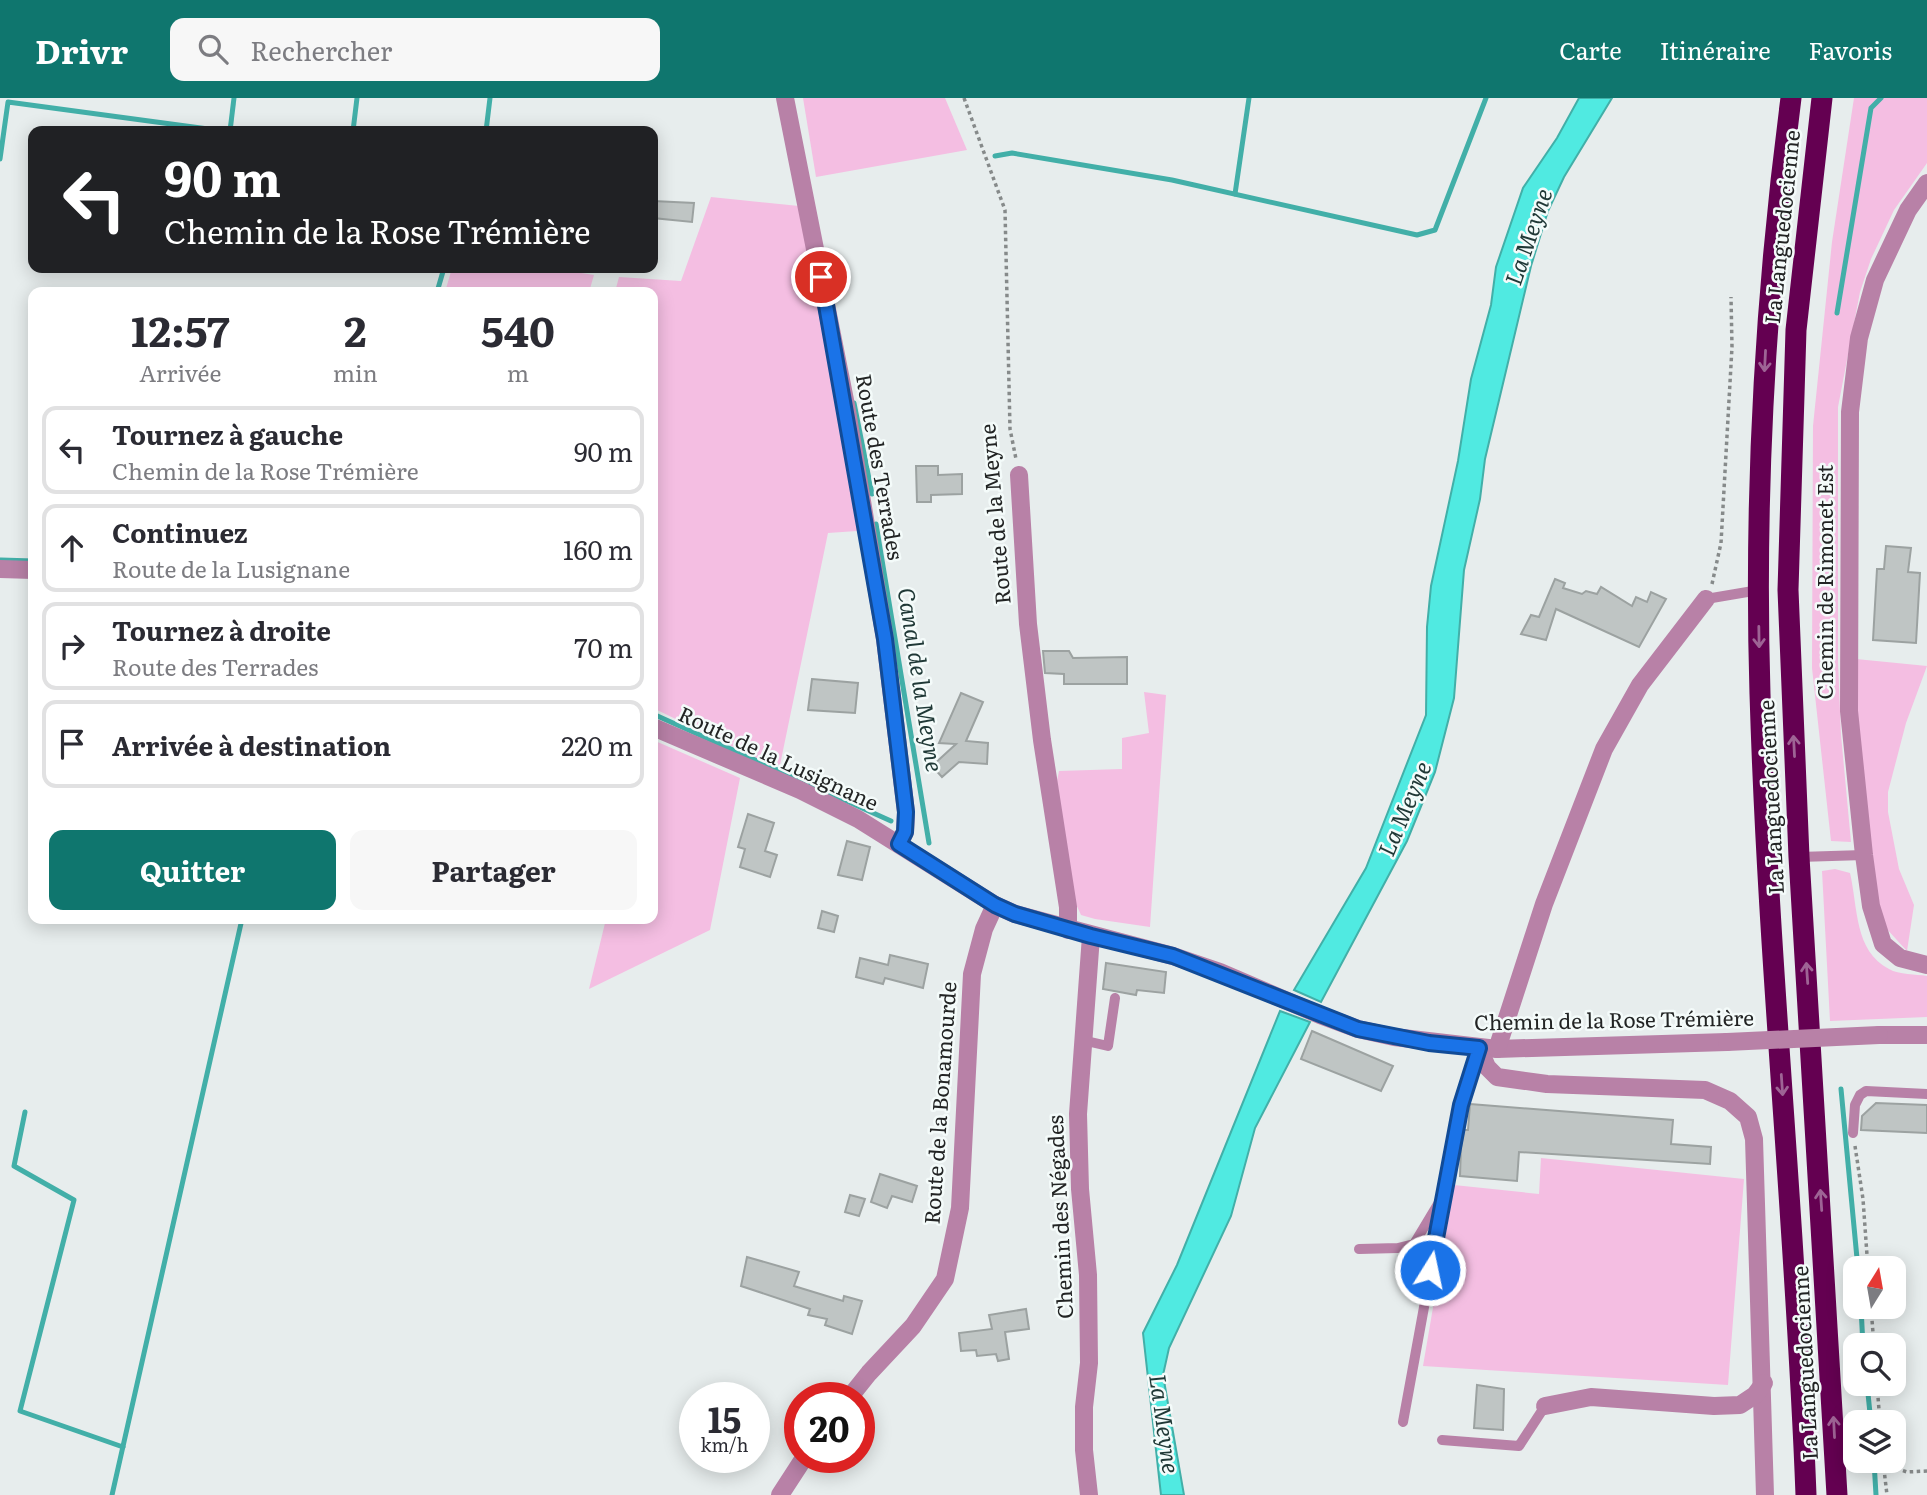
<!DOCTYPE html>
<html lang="fr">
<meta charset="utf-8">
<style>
body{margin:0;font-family:Literata,serif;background:#f7f7f7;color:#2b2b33;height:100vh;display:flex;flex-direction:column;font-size:26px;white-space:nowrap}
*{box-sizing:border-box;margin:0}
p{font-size:23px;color:#7c7c81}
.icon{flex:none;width:38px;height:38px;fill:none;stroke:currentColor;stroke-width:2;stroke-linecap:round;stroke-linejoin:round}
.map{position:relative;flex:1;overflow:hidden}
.side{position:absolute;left:28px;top:189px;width:630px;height:637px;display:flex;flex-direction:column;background:#fff;border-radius:14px;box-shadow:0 4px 18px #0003}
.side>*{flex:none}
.top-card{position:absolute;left:28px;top:28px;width:630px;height:147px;border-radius:14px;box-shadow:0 4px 18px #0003;background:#202124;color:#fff;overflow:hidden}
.needle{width:46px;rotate:11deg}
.buttons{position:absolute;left:1843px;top:1158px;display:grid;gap:14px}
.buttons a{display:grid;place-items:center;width:63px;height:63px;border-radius:14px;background:#fff;box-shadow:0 4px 18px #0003;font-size:35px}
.speed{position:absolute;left:679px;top:1284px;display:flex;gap:14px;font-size:35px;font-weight:700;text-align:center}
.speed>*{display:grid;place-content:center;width:91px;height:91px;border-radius:50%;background:#fff;box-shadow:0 4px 18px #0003;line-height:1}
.speed small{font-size:18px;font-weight:400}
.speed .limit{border:10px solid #d22;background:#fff;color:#111}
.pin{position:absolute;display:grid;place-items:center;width:60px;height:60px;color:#fff;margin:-30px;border:4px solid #fff;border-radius:50%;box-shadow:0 2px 7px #0007}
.me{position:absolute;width:77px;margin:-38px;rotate:10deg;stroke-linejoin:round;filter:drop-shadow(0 0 5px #0008)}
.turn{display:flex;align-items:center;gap:24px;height:147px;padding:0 21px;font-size:32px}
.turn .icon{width:91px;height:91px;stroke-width:2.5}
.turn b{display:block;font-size:49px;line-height:60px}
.eta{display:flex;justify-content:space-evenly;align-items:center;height:119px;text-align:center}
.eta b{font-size:42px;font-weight:700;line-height:49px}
.button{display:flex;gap:14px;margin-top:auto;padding:14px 21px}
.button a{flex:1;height:80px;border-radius:14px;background:#0f766e;color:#fff;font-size:28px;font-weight:700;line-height:80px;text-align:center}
.button a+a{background:#f7f7f7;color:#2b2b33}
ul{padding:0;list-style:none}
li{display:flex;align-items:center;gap:21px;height:88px;margin:0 14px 10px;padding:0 7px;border:4px solid #e1e1e2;border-radius:14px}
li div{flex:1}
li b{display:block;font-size:26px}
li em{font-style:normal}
header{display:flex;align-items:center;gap:42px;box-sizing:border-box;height:98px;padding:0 35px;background:#0f766e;color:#fff}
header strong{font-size:33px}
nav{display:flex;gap:38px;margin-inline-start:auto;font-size:24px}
.search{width:490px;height:63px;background:#f7f7f7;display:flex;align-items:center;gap:18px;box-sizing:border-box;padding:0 24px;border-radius:14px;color:#7c7c81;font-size:26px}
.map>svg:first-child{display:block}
</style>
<header>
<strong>Drivr</strong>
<div class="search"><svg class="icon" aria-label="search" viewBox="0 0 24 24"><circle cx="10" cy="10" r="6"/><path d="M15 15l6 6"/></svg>Rechercher</div>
<nav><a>Carte</a><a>Itinéraire</a><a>Favoris</a></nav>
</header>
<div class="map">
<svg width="1927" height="1397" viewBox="0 0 1927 1397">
<rect width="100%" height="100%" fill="#e7eded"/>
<g fill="#f4bee2">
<path d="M803,0h142l22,52 -151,27z"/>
<path d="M1854,0h73v65l-33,47 -23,49 -11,33 -22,115v255l3,73 10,107 -20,-1 -19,-173 1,-242 19,-184z"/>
<path d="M711,99l88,9 57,296 1,29 -29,2 -48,232 -20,-5 -107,-52v-416h-38l4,-15 62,4z"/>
<path d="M452,170h98l44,7 -5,17h-144z"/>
<path d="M1856,561l71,7 -21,57 -18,69v20l11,57 15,36 -7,46 -22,-24 -6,-21 -22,-174z"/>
<path d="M1144,594l22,3 -16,232 -55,-8 -14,-4 -6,-13 -18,-121 2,-10 63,-2v-31l27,-5z"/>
<path d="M653,642l87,38 -30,152 -121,59 17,-70h47z"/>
<path d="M1835,771l15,4c8,34 4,78 39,96 10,6 27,5 38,7v41l-97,4 -8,-150z"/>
<path d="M1541,1060l203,21 -16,206 -305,-19 31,-181 85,9z"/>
</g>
<g fill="#50eae1" stroke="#42afa8" stroke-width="2">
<path d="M1579,0h33l-48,79 -16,34 -17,55 -46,193 -5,40 -16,71 -10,128 -19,74 -28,69 -86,161 -27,-12 72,-122 60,-153 1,-88 4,-41 27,-125 13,-82 20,-74 5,-38 27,-79 34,-50z"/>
<path d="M1280,913l30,11 -55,106 -24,88 -62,132 -6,27 21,120h-23l-18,-162 34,-68z"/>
</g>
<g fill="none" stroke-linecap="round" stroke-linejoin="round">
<g stroke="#42afa8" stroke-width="5">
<path d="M230,33l4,-33"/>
<path d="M353,33l4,-33"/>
<path d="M486,33l4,-33"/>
<path d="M995,58l17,-3 160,27 245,55 18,-5 51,-132"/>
<path d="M0,61l8,-57 215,29"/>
<path d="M1235,96l14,-96"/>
<path d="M437,194l7,-24"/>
<path d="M1837,215l34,-205 10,-10"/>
<path d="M854,305l18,91"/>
<path d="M876,426l53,319"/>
<path d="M1,462l32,1"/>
<path d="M653,616l238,107"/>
<path d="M1841,991l17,180"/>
<path d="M25,1014l-11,54 60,34 -54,211 103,36"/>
<path d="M1861,1209l2,39"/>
<path d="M1867,1286l4,39"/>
<path d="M1874,1363l2,34"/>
<path d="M112,1397l130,-576"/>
</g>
</g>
<g fill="#bfc5c4" stroke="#9ca2a1" stroke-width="2">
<path d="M653,103l41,2 -2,19 -39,-4z"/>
<path d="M916,368h22v9l24,-1v20l-31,1v7h-14z"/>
<path d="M1886,448l25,2 -3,24 12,1 -4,70 -43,-3 4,-71h7z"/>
<path d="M1555,481l10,4 -2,5 19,6 4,-3 11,3 4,-7 31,19 4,-9 11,5 4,-10 15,7 -27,48 -83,-38 -10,31 -25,-6 10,-19 8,2z"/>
<path d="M1043,553h26l4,7 54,-1v27h-63v-10l-19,-1z"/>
<path d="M812,581l46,4 -3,30 -47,-3z"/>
<path d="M961,595l22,9 -17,39 22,2 -1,21 -28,-2 -17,15 -10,-11 24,-22 -17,-1z"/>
<path d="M748,716l26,9 -9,28 12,4 -7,22 -30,-10 5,-18 -7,-2z"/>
<path d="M847,743l23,6 -8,33 -24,-5z"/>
<path d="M822,813l16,5 -4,16 -16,-4z"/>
<path d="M890,857l38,9 -5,24 -38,-10 -2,6 -27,-7 4,-19 28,7z"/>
<path d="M1106,865l60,9 -2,21 -27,-3 -1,5 -33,-6z"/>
<path d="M1312,933l81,35 -12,25 -80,-32z"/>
<path d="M1876,1005l51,2v28l-66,-3 1,-14z"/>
<path d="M1470,1006l203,16 -2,24 40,3 -1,17 -191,-12 -2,29 -57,-5 1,-29 3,-17h4z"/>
<path d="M880,1076l37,12 -5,16 -20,-6 -5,12 -16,-6z"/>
<path d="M850,1097l15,4 -6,17 -14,-4z"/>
<path d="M747,1159l52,15 -5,14 49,15 1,-5 18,5 -10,33 -27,-9 2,-6 -19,-4 2,-6 -69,-23z"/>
<path d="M1026,1211l3,20 -24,3 4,27 -11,2 -2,-7 -19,2 -1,-6 -15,1 -2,-18 33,-4 -3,-14z"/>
<path d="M1477,1287l27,4 -1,41 -29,-2z"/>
</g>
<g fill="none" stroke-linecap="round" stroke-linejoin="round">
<g stroke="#868a8a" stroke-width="3.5" stroke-dasharray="3.5 3.5" stroke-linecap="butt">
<path d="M964,0l41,112 5,219 6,30"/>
<path d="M1712,486l9,-41 11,-196 -1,-50"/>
<path d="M1855,1048l8,53 5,70"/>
<path d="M1871,1209l3,39"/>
<path d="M1877,1286l3,39"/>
<path d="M1883,1363l4,34"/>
<path d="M1883,1366l24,8 20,-1"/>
</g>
<g stroke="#b881a7" stroke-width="10">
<path d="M1706,501l53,-9"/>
<path d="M1799,759l65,-2"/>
<path d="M1082,942l26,6 7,-48"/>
<path d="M1853,1035l2,-28 5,-10 6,-4 61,3"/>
<path d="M1359,1151l39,-1 16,-4 27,-45"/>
<path d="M1403,1324l58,-317 18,-57"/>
<path d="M1442,1342l77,6 26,-40"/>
</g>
<g stroke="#b881a7" stroke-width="18">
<path d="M785,0l61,307 39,234 21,173 -1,20 -6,12"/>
<path d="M1927,85l-19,27 -33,70 -16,58 -9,74 -1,299 15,144 7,51 12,38 17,14 27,7"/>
<path d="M1019,377l9,149 14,116 26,167v23"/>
<path d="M0,471l33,1"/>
<path d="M653,629l147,63 58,29 137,86 20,9 158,42 47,16 100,43 38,14 36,8 103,12 230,-7"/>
<path d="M1879,937h48"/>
<path d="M1479,950l8,19 10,10 50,7 158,6 25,11 18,16 6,22 11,356"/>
<path d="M1497,951l47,-145 60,-155 36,-64 66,-86"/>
<path d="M849,1300l20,-25 44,-47 32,-47 15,-71 12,-234 12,-45 11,-24"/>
<path d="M1545,1308l46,-9 123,9 26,-1 15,-10 9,-12"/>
<path d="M780,1397l24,-37"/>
<path d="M1089,1397l-5,-45v-43l5,-44 -1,-88 -8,-86 -2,-75 13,-178"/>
</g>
<g stroke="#640051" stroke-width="21">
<path d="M1791,0c-26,198 -37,397 -31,596 8,268 36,534 46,801"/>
<path d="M1822,0l-26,232 -8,260 11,267 38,638"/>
</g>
<path stroke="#b881a7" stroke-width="18" d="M1727,944l152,-7"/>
</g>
<defs><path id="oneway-shaft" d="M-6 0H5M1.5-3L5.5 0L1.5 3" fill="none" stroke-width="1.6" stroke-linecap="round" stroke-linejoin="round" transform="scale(1.75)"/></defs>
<g stroke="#9e6495">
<use href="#oneway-shaft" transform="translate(1765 263) rotate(93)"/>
<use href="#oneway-shaft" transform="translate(1759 539) rotate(89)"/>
<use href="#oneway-shaft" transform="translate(1794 648) rotate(-93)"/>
<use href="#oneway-shaft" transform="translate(1807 875) rotate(-94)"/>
<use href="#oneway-shaft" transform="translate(1782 987) rotate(86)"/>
<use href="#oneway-shaft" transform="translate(1821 1102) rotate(-94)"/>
<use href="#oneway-shaft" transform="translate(1834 1329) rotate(-93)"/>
</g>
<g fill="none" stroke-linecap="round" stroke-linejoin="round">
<defs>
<path id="route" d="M821,179l64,362 21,173 -1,20 -6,12 96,61 20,9 76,22 82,20 185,73 71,14 50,5 -18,57 -31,165"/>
</defs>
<use href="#route" stroke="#114b97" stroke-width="18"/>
<use href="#route" stroke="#1a73e8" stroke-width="12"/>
</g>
<g text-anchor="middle" stroke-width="5" stroke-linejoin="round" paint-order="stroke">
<g font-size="21" fill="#222424" stroke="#f4fbfa">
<text transform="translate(1783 129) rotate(-84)" y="7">La Languedocienne</text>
<text transform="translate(879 369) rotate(80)" y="7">Route des Terrades</text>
<text transform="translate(996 416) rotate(-95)" y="7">Route de la Meyne</text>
<text transform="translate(1826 484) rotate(-90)" y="7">Chemin de Rimonet Est</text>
<text transform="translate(778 661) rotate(25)" y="7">Route de la Lusignane</text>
<text transform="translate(1772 699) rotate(-93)" y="7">La Languedocienne</text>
<text transform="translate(1614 923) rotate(-1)" y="7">Chemin de la Rose Trémière</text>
<text transform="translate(941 1005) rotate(-86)" y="7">Route de la Bonamourde</text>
<text transform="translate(1061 1119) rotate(-93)" y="7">Chemin des Négades</text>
<text transform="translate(1806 1265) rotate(-93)" y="7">La Languedocienne</text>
</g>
<g font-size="23" font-style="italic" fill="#1f3836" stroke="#f4fbfa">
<text transform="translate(1529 139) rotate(-71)" y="8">La Meyne</text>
<text transform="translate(920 582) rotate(81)" y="8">Canal de la Meyne</text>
<text transform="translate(1405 711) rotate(-67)" y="8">La Meyne</text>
<text transform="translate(1164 1326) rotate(82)" y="8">La Meyne</text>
</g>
</g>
</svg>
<div class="buttons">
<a><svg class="needle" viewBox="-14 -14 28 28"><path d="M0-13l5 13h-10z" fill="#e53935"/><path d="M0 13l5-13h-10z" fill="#7c7c81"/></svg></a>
<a><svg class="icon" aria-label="search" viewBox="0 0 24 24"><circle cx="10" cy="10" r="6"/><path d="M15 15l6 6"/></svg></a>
<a><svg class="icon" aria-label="layers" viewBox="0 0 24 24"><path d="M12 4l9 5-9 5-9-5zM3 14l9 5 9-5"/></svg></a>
</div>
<div class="speed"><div>15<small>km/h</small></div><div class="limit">20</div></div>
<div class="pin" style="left:821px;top:179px;background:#d93025"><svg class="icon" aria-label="arrive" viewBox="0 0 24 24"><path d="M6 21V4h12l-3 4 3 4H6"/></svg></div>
<svg class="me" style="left:1430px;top:1172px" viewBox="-20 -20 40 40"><circle r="17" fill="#1a73e8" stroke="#fff" stroke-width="3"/><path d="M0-11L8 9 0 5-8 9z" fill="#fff"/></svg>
<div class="top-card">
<div class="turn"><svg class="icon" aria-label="left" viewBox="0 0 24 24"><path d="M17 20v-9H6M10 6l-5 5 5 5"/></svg><div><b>90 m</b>Chemin de la Rose Trémière</div></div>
</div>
<section class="side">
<div class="eta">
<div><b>12:57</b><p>Arrivée</p></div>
<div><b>2</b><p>min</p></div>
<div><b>540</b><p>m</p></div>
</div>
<ul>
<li><svg class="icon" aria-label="left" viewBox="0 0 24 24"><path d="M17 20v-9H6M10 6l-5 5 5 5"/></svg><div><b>Tournez à gauche</b><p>Chemin de la Rose Trémière</p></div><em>90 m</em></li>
<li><svg class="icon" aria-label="ahead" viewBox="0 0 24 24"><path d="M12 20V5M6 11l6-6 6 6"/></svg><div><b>Continuez</b><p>Route de la Lusignane</p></div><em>160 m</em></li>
<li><svg class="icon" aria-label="right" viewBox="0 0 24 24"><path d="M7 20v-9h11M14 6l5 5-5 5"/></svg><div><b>Tournez à droite</b><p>Route des Terrades</p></div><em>70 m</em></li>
<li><svg class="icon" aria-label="arrive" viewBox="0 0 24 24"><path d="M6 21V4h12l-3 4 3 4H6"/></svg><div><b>Arrivée à destination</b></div><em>220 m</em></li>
</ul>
<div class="button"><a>Quitter</a><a>Partager</a></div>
</section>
</div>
